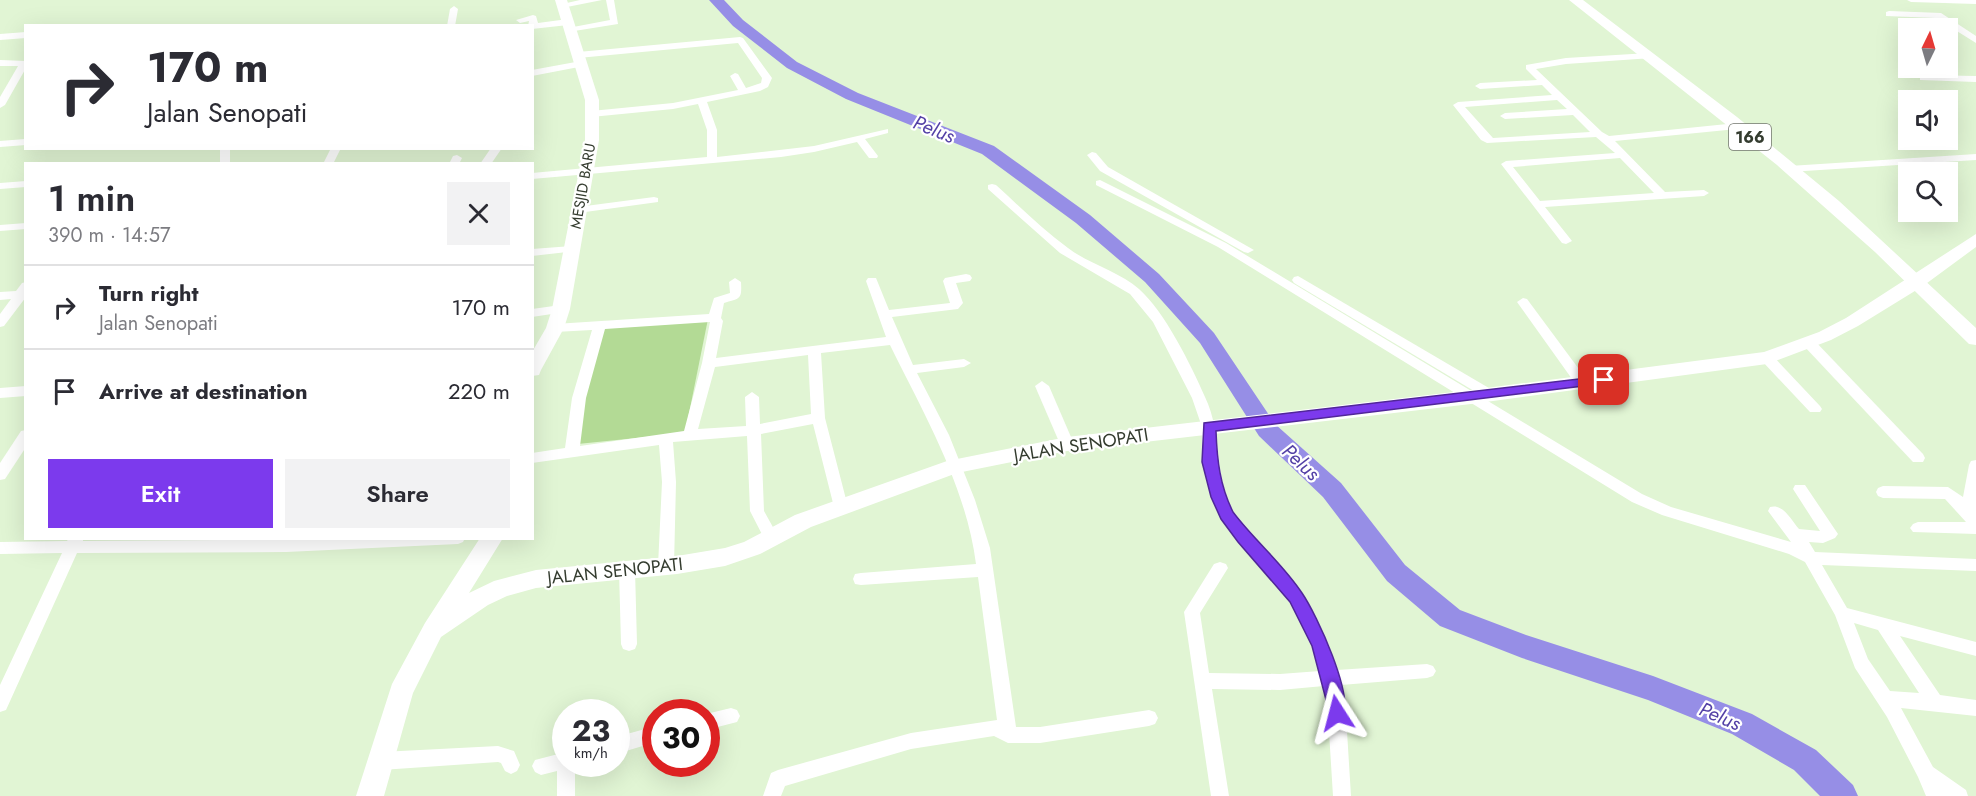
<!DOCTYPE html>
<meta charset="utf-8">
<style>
body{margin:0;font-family:Jost,sans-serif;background:#f2f2f3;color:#2b2b33;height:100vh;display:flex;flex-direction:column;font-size:22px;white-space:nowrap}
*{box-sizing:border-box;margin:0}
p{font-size:20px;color:#7c7c81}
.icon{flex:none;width:33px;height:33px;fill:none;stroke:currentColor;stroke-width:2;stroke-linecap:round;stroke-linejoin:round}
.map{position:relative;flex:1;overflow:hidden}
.drawer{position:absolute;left:24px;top:162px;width:510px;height:378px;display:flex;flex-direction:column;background:#fff;border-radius:0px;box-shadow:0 6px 24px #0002}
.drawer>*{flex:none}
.guide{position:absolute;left:24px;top:24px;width:510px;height:126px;border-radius:0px;box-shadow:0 6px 24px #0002;background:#fff;color:#2b2b33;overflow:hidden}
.needle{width:39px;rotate:5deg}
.buttons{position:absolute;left:1898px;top:18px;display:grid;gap:12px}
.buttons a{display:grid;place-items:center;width:60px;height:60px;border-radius:0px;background:#fff;box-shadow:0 6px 24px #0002;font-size:30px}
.speed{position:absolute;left:552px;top:699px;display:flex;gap:12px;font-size:30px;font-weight:700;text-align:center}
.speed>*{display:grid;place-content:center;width:78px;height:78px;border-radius:50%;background:#fff;box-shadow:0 6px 24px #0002;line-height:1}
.speed small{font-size:15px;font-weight:400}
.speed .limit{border:9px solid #d22;background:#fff;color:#111}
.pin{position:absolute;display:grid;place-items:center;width:51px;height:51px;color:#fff;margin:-26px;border-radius:12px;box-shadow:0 3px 9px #0006}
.me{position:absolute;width:66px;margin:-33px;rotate:351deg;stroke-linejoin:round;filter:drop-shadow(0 0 4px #0008)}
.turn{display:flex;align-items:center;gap:21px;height:126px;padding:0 24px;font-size:27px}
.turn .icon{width:78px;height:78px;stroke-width:2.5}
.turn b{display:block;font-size:42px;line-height:51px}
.round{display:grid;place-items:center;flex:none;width:63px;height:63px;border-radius:0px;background:#f2f2f3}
.overview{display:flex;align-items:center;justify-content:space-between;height:102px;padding:0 24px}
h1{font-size:36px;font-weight:600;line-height:45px}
.primary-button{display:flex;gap:12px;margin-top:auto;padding:12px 24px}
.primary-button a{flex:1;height:69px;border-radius:0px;background:#7c3aed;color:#fff;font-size:24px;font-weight:600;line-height:69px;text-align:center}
.primary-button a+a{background:#f2f2f3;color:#2b2b33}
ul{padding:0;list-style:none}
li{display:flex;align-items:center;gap:18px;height:84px;padding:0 24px;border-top:2px solid #e1e1e2}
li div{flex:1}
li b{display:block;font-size:22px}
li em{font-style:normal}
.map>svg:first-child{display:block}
</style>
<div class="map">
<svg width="1976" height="796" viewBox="0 0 1976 796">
<rect width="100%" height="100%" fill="#e1f5d4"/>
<path fill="#b3da95" d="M708,319l-23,114 -117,12 36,-124z"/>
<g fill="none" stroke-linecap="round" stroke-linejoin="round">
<path fill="#968ee6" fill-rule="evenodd" d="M709,0h15l19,20 54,42 61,31 136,53 96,69 69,59 55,59 61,91 66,59 64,82 55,45 66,25 127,41 99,38 64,36 37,35 5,11h-38l-26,-26 -62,-36 -84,-34 -126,-42 -82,-32 -53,-45 -64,-84 -64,-61 -59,-93 -55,-61 -69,-59 -94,-69 -136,-55 -59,-31 -54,-42z"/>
<g fill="#fff" fill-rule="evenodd">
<path d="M580,0h22l-40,8 -4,-3z"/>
<path d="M606,0h8l4,24 -50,8v-4l42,-8z"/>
<path d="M1907,0h69v4l-65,-2z"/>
<path d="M454,6l4,3 -3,17h-8l3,-17z"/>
<path d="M1889,11l52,2 35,23v7l-40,-25 -50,-2v-4z"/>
<path d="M533,15l3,1 2,7 30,-4 4,3 -4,3 -36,4v-3h-4l1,-5 -9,2 -4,-3z"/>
<path d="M26,32v6l-26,2v-6z"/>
<path d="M740,37l3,1 29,40 -4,9 -8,4 -53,11 10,28v27l97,-11 74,-17v4l-23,6 13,17 -1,2h-8l-12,-16 -43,10 -33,5 -249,22v-6l175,-16v-27l-9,-26 -25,5 -82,8 -5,-3 5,-3 82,-8 65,-13 -8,-14 5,-3 3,1 8,14 15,-5 1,-5 -24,-35 -160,15 -5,-3 5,-3z"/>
<path d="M1649,53l5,3 -2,2 -86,6 -30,5 66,63 7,4 128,-13 5,3 -5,3 -122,12 50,51 39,-2 5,3 -5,3 -159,11 27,34 -6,3 -4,-1 -61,-79 5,-3 109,-8 -19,-16 -109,6 -6,-3 -28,-35 5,-3 94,-7 -10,-10 -62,4 -5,-3 5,-3 57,-3 -11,-11v-4l40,-7zM1557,100l10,9 -62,4 -5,3 5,3 68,-4 17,17 -97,6 -28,-31zM1620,158l34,35 -114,8 -27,-34z"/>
<path d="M0,60l26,1v7l-21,37 -5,3v-11l18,-31h-18z"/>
<path d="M581,61l3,1v4l-52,10v-6z"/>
<path d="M1923,75l53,1v6l-56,-2v-4z"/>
<path d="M25,139l1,6 -26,2v-6z"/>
<rect x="220" y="148" width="10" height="16"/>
<path d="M331,148h10l-8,16h-10z"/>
<path d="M491,148h11l-11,16h-11z"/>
<path d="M1092,152l4,1 12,14 146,83 -6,3 -4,-1 -144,-81 -13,-16z"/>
<path d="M1976,154v6l-187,12 -5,-3 5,-3z"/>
<path d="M457,155l5,3 -3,6h-10l4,-8z"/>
<path d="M1100,180l126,63 416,251 29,13 120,35 -23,-31 2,-4c13,-4 21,13 29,22l21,2 -27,-42 2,-4h10l33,49 -3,4 -12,5 -14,-1 6,10 161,7v12l-154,-6 25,43 129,34v14l-76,-20 40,59 36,5v16l-75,-8 32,59 33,23 2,6h-42l-8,-19 -31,-60 -32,-49 -20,-53 -30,-53 -16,-8 -127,-39 -30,-13 -414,-255 -122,-62v-4zM1854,623l24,7 41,63 -29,-2 -22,-32z"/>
<path d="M26,181v6l-26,2v-6z"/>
<path d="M992,184l4,1c23,21 46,44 72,63 21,16 52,24 71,41 26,23 52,76 66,108 18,38 8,75 28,114l69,81 27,53 8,25 90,-6 6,2 3,5 -3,5 -6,2 -86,7 4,14 6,97h-18l-6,-97 -3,-13 -44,4 -68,-1 17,107h-18l-27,-184 30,-48 6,-2 6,2 2,4 -28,45 9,60 71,1 40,-3 -7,-25 -23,-44 -68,-83 -11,-22 -8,-35 -1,-35 -10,-29 -39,-76 -23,-28 -70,-41 -72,-64v-4z"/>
<path d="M654,197l4,1v4l-80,11 -6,-3 6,-3z"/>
<path d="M26,223v6l-26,2v-6z"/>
<path d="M572,246l4,1 2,2 -2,2 -44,5v-7z"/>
<path d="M966,274l4,1 2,3 -2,3 -14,2 7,20 -5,6 -66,8 21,48 51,-6 7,4 -7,4 -47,6 32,62 26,65 15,48 26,179h24l109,-17 6,2 3,6 -3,6 -6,2 -109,17h-32l-14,-7 -83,13 -126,37 -4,10h-18l8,-23 7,-3 133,-37 86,-13 -19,-143 -117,8 -6,-1 -2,-5 2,-5 6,-1 115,-9c-10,-78 -52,-150 -86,-219l-69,8 4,65 23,89 -2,4h-10l-2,-4 -21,-83 -52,10 3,77 15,27 -3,4 -5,2 -5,-2 -16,-31 -3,-75 -74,6 3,40 -2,84 -2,4 -6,2 -6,-2 -2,-4 4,-84 -3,-37 -127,18v-10l33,-5 7,-50 20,-68 -37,2 -6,-4 6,-4 154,-10 5,-16 16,-5 -1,-11 6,-4 6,4c1,18 -1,16 -17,21l-3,15 2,3 -7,37 170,-21 -20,-56 2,-3h8l13,32 61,-7 -7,-22 2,-3zM710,322l-8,41 -18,68 -104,15 6,-48 19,-69zM808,355l3,59 -51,10 -1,-27 -7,-5 -7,5 1,29 -48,3 17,-62z"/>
<path d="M1298,276l196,115 2,3 -2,3h-10l-190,-114 -2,-3 2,-3z"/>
<path d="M26,282v15l-22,29 -4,1v-13l11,-15 -11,1v-8l16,-1 6,-8z"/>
<path d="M1523,298l4,1 60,81 2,3 -2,3h-10l-60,-84z"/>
<path d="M561,305l6,4 -2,3 -33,5v-8z"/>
<path d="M1808,338l5,1 110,115 2,4 -2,4h-10l-110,-117 -1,-3z"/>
<path d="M1767,354l5,1 48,51 2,3 -2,3h-10l-48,-51 -1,-3 1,-3z"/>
<path d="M1042,381l7,5 25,58 -2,4h-10l-2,-4 -25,-58z"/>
<path d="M26,386v10l-26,2v-10z"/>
<path d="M26,430v17l-21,32 -5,1v-17l21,-32z"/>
<path d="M1976,460v74l-63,-2 -3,-4 3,-4 5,-2h48l-21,-23 -62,-1 -5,-2 -2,-4 2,-4 5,-2 65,1 15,10 6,-32 2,-4z"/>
<path d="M83,538v3l382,-3 -2,4 -5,2 -172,8 -209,1 -71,157 -6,2v-27l62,-132 -62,1v-12l67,-1 2,-3z"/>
<path d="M627,564l6,1 2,5 2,74 -2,5 -6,2 -6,-2 -2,-5 -2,-74 2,-5z"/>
<path d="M731,708l6,2 3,6 -3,6 -31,8v-16z"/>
<path d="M656,726v16l-40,12v-17z"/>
<path d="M498,746l16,5 6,14 -3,6 -6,3 -6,-3 -4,-8 -3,-1 -117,8 -6,-3 -3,-6 3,-6 6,-3z"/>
<path d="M566,752v12h9v32h-18v-25l-16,4 -6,-3 -3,-6 3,-6z"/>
</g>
<g fill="#fff" fill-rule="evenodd">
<path d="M555,0h12l32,100v40l-29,169 -6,19 -23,42 -2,5 -7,1v-24l14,-24 6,-19 33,-169v-40z"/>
<path d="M1976,234v13l-53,39 -65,40 -27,14 -64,24 -296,40 -404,47 -110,22 -146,54 -51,27 -35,12 -48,8 -141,14 -29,8 -19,9 -47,32 -28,56 -29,103h-28l36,-112 33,-61 55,-85h23l-34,55 25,-12 42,-11 141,-14 48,-8 19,-6 51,-27 152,-54 120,-24 404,-47 293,-38 55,-20 27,-14z"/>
</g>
<path fill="#fff" fill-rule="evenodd" d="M1569,0h14l154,117 102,84 137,127v17l-7,-1 -94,-92 -98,-87z"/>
</g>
<path fill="#7c3aed" stroke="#51269a" stroke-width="1.5" d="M1604,376l6,4 -2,3 -392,48c1,29 4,55 17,81 21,28 50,52 69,81 15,22 52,102 41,126l-6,2 -6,-2 -19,-73 -22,-44 -52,-60 -17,-23 -10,-22 -9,-35 2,-39z"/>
<g text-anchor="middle" stroke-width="4.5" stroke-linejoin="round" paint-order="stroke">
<g font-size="15" fill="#343c2f" stroke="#fff">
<text transform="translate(583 186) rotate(-80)" y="5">MESJID BARU</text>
</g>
<rect fill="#fff" stroke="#71766d" stroke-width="1.5" x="1729" y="124" width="42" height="26" rx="4.5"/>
<g font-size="16" font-weight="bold" fill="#343c2f">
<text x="1750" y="143">166</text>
</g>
<g font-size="18" fill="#343c2f" stroke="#fff">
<text transform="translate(1081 445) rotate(-9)" y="6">JALAN SENOPATI</text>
<text transform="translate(615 571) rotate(-6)" y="6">JALAN SENOPATI</text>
</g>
<g font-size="20" font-style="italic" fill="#5340a6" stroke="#fff">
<text transform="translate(934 129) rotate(22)" y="7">Pelus</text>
<text transform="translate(1301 462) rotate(43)" y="7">Pelus</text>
<text transform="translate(1720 716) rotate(23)" y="7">Pelus</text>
</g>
</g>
</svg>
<div class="buttons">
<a><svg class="needle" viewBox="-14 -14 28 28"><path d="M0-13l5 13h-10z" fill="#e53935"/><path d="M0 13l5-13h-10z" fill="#7c7c81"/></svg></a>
<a><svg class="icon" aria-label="sound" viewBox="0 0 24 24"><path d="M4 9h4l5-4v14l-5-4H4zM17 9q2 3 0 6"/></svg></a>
<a><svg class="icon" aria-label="search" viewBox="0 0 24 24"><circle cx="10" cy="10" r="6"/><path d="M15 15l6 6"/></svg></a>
</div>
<div class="speed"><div>23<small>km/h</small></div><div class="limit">30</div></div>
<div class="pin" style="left:1604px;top:380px;background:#d93025"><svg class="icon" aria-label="arrive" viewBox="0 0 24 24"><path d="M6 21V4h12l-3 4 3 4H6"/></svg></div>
<svg class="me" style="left:1337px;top:713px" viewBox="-20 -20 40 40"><path d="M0-17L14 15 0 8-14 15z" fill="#7c3aed" stroke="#fff" stroke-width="4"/></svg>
<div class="guide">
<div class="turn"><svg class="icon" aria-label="right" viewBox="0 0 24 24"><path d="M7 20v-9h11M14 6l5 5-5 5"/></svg><div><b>170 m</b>Jalan Senopati</div></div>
</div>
<section class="drawer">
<div class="overview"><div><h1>1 min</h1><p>390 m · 14:57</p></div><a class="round"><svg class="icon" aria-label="close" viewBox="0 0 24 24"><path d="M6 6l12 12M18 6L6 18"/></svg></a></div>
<ul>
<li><svg class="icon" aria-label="right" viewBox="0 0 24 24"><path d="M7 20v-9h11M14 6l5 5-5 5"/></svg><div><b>Turn right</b><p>Jalan Senopati</p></div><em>170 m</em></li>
<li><svg class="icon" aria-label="arrive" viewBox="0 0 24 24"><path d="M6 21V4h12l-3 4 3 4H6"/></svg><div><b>Arrive at destination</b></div><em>220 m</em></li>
</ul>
<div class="primary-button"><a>Exit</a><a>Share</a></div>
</section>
</div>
